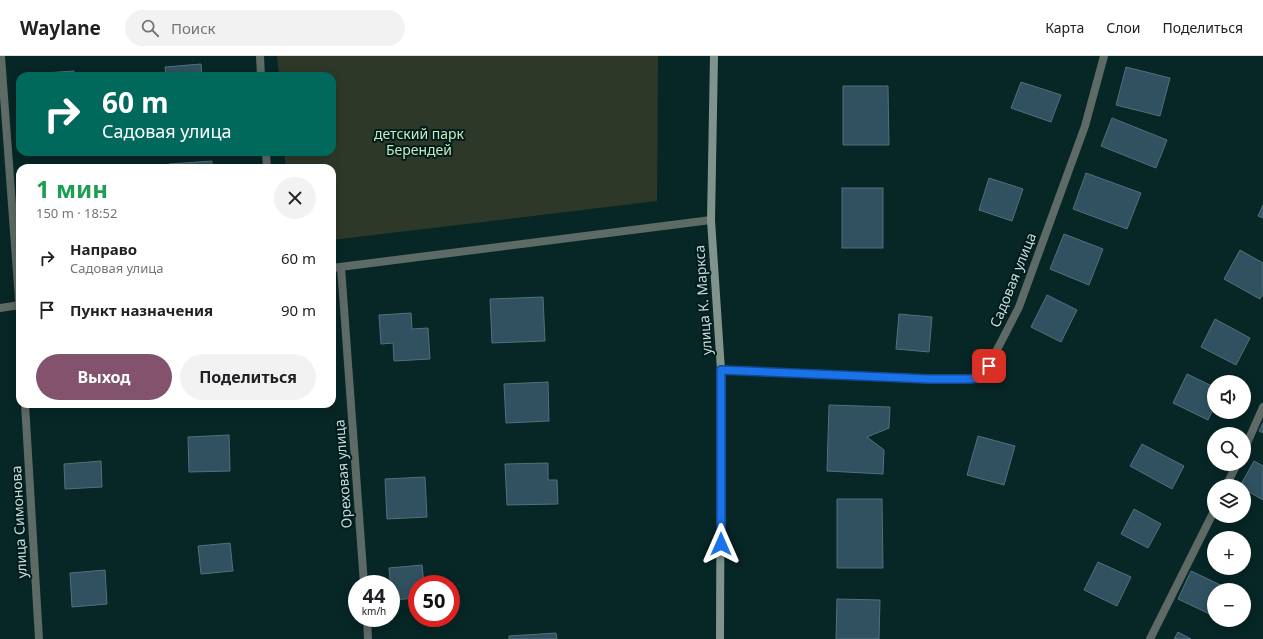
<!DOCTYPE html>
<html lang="ru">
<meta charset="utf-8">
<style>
body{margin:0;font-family:"Noto Sans",sans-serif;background:#f2f2f2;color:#202124;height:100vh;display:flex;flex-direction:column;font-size:15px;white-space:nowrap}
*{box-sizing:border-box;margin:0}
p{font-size:13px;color:#757577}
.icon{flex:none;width:22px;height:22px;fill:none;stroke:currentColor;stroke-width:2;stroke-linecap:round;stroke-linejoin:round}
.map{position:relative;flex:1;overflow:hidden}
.panel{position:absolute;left:16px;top:108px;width:320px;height:244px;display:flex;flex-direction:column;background:#fff;border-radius:12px;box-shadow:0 2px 10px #0003}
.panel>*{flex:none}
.top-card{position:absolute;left:16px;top:16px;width:320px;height:84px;border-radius:12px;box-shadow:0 2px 10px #0003;background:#00695c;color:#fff;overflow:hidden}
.buttons{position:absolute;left:1207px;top:319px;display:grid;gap:8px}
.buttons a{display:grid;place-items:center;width:44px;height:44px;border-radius:50%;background:#fff;box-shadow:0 2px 10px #0003;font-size:20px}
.speed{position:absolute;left:348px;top:519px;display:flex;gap:8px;font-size:20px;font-weight:700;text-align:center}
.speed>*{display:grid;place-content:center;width:52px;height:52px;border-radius:50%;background:#fff;box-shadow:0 2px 10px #0003;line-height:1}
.speed small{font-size:10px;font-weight:400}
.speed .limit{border:6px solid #d22;background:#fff;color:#111}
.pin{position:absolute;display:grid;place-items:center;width:34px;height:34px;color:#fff;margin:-17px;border-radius:8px;box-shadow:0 2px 6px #0006}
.me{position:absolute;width:44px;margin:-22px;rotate:0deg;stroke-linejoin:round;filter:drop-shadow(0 0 3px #0008)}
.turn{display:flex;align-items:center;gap:14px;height:84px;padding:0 20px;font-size:18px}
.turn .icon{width:52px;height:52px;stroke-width:2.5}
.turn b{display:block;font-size:28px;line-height:34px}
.round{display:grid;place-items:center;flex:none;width:42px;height:42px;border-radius:21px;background:#f2f2f2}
.overview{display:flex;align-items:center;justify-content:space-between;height:68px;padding:0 20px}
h1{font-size:24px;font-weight:700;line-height:30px;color:#1e9e55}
.cta{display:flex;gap:8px;margin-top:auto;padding:8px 20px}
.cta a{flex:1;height:46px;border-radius:24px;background:#83526c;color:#fff;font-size:16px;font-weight:700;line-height:46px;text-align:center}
.cta a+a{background:#f2f2f2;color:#202124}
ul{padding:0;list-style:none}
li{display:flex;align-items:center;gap:12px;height:52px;padding:0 20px}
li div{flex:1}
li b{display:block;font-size:15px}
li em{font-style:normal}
header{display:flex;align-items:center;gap:24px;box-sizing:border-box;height:56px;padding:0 20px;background:#fff;border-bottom:1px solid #e0e0e0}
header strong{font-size:19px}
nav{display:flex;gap:22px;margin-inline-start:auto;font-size:14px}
.search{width:280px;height:36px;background:#f2f2f2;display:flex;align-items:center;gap:10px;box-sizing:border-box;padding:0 14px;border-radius:22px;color:#757577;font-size:15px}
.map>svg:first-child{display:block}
</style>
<header>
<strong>Waylane</strong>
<div class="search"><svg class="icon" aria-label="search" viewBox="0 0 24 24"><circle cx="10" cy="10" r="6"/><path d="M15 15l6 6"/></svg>Поиск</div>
<nav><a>Карта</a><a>Слои</a><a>Поделиться</a></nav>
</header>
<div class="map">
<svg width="1263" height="583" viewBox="0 0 1263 583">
<rect width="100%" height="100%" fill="#072626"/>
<path fill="#2e3829" d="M277,0h381l-1,145 -325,39v-72h-46l-2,-16h48v-76h-53z"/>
<g fill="#2f5160" stroke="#556f7b">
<path d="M201,8l1,12h-36l-1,-9z"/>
<path d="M1126,11l44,11 -10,38 -44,-11z"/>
<path d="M74,15v5h-44v-2z"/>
<path d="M1021,26l40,13 -10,27 -40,-14z"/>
<path d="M843,30h45l1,59h-46z"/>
<path d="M1112,62l55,22 -11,28 -55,-22z"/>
<path d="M212,105v7h-42l-1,-4z"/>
<path d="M1086,117l55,20 -14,36 -54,-20z"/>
<path d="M989,122l34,11 -11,32 -33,-11z"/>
<rect x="842" y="132" width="41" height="60"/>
<path d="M1263,149v13l-5,-2z"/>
<path d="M1064,178l39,15 -14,36 -39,-16z"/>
<path d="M1240,194l23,13v31l-3,5 -36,-20z"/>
<path d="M1047,239l30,15 -16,32 -30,-15z"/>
<path d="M543,241l2,44 -53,2 -2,-44z"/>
<path d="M411,257l1,16 16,-1 2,31 -36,2 -1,-18 -12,1 -2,-29z"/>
<path d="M899,258l33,3 -3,35 -33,-3z"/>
<path d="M1215,263l35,19 -14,27 -35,-18z"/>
<path d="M1187,318l27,13v20l-6,13 -35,-17z"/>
<path d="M548,326l1,39 -43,2 -2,-39z"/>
<path d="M829,349l61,2 -1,21 -22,9 17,13 -1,24 -56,-3z"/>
<path d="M1263,367v10l-4,-2z"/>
<path d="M229,379l1,36 -41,1 -1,-35z"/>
<path d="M978,380l37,10 -11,39 -37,-10z"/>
<path d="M1142,388l42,22 -12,23 -42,-23z"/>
<path d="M101,405l1,26 -37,2 -1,-25z"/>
<path d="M1254,405l9,5v34l-19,-11v-3h-4z"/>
<path d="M548,407v17h9l1,24 -51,1 -2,-41z"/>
<path d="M425,421l2,40 -40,2 -2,-40z"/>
<path d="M837,443h45l1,69h-46z"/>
<path d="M1134,453l27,15 -13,24 -27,-14z"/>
<path d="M230,487l3,28 -32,3 -3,-28z"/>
<path d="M1098,506l33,15 -14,29 -33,-16z"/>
<path d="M422,509l2,19h-7v14l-25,2 -3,-32z"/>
<path d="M105,514l2,34 -35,3 -2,-34z"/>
<path d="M1191,515l40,19h-17v26l-36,-17z"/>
<path d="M837,543l43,1 -1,39h-43z"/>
<path d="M1178,576l13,7h-17z"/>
<path d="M556,577l1,6h-48v-3z"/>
</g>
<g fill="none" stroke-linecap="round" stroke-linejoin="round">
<g stroke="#5e6a65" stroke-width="8">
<path d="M1,0l19,257"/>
<path d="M260,0l1,20"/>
<path d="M266,96l1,16"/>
<path d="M341,211l23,317"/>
<path d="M332,212l379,-48"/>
<path d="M0,252l20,-3"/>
<path d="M721,314c56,3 111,5 167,7 22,1 79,7 96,-2l35,-68 66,-181 19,-70"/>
<path d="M25,348l14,235"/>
<path d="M1244,394l19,-43"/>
<path d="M1226,430l11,-22"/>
<path d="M367,562l1,21"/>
<path d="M1150,583l64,-128"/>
</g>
<path stroke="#81948c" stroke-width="8" d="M714,0l-3,164 10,150 -1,269"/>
</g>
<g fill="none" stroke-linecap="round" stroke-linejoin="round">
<defs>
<path id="route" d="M721,488v-174l208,9h41l8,-1 6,-4 5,-8"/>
</defs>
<use href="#route" stroke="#114b97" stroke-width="10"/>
<use href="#route" stroke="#1a73e8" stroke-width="7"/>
</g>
<g text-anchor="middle" stroke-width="4" stroke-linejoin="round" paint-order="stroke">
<g font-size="14" fill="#c7eab8" stroke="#001c1d">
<text x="419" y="83">детский парк<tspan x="419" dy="16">Берендей</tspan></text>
</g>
<g font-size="14" fill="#c9dada" stroke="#001c1d">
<text transform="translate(1013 224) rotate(-68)" y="5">Садовая улица</text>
<text transform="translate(703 244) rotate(-94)" y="5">улица К. Маркса</text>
<text transform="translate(343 418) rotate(-94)" y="5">Ореховая улица</text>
<text transform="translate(19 466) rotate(-93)" y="5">улица Симонова</text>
</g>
</g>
</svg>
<div class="buttons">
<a><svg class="icon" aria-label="sound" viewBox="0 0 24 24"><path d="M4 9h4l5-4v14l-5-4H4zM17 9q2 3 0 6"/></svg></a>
<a><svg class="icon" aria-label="search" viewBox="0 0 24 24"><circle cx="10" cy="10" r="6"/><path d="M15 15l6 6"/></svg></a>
<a><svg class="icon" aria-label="layers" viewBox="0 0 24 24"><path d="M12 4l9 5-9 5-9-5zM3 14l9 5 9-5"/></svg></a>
<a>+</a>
<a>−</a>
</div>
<div class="speed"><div>44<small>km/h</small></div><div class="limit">50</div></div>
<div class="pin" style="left:989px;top:310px;background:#d93025"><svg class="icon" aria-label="arrive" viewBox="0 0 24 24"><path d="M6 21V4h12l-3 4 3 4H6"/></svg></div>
<svg class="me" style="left:721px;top:488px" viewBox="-20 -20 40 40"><path d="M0-17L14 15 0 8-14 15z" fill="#1a73e8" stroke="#fff" stroke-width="4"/></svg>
<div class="top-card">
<div class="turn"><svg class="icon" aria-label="right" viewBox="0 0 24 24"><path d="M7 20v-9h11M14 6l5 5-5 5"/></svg><div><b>60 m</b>Садовая улица</div></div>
</div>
<section class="panel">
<div class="overview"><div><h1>1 мин</h1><p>150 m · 18:52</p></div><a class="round"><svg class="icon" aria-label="close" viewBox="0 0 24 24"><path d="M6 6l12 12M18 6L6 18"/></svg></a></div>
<ul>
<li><svg class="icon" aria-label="right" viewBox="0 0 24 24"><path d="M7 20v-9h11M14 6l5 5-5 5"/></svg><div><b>Направо</b><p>Садовая улица</p></div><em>60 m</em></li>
<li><svg class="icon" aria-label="arrive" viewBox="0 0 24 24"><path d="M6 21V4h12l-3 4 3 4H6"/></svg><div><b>Пункт назначения</b></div><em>90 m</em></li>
</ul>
<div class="cta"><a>Выход</a><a>Поделиться</a></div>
</section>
</div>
